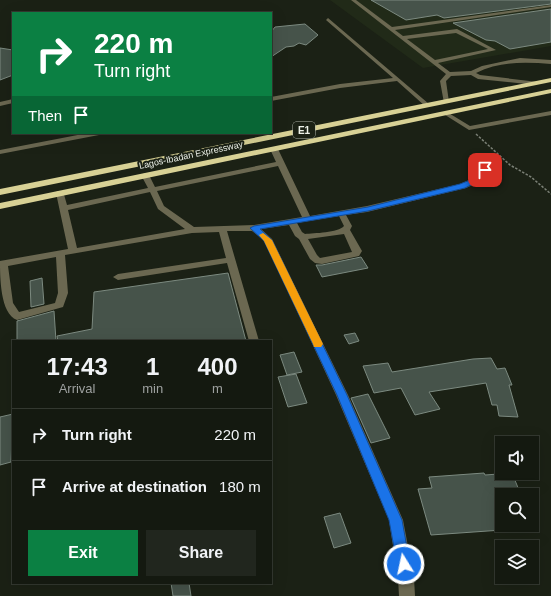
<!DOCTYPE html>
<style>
body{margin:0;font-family:Helvetica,sans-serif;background:#21261e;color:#f1f3f6;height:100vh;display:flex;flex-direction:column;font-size:15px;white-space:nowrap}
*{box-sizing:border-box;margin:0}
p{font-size:13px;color:#9da09f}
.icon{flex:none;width:22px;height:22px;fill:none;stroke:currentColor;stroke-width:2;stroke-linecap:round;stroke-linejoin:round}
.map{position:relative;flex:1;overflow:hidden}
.sheet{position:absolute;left:12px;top:340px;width:260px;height:244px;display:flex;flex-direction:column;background:#141910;border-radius:0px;box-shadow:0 4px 16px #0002,0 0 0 1px #333830}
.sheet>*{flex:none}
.hud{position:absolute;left:12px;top:12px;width:260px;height:122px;border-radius:0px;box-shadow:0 4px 16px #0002,0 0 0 1px #333830;background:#0b8043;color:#fff;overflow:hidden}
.buttons{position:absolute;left:495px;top:436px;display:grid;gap:8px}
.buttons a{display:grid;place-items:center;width:44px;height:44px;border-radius:0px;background:#141910;box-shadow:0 4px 16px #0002,0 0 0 1px #333830;font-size:20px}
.pin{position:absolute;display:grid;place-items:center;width:34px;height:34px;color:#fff;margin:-17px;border-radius:8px;box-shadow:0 2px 6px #0006}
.me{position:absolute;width:44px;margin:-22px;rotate:350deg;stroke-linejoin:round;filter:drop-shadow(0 0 3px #0008)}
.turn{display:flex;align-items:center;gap:14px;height:84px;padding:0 16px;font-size:18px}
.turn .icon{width:52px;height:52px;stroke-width:2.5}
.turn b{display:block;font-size:28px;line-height:34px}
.then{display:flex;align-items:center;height:38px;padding:0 16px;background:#0003;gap:8px;font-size:15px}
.eta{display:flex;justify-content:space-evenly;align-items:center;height:68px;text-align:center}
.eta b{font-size:24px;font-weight:700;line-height:28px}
.action{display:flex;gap:8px;margin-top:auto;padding:8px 16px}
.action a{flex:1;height:46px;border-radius:0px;background:#0b8043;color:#fff;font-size:16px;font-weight:700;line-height:46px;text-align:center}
.action a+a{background:#21261e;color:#f1f3f6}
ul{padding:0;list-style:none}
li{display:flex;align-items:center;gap:12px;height:52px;padding:0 16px;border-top:1px solid #333830}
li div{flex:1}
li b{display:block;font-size:15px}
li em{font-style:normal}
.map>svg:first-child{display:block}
</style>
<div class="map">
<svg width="551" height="596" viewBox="0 0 551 596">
<rect width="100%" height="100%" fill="#1b2115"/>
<path fill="#212a18" d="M330,0h221v46l-128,22z"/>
<g fill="#46534a" stroke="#7c8a80">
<path d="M371,0h180v4l-107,14 -7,-3 -31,5z"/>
<path d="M551,9v33l-41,7 -15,-8 -9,-1 -33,-17z"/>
<path d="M305,24l13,11 -12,10 -7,-2 -5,3 -8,1 -15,10v-25l4,-5z"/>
<path d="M0,48l13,2v25l-13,5z"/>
<path d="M361,257l7,11 -46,9 -6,-12h6z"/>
<path d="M228,273l18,68h-188l-1,-5 35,-7 2,-37z"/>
<path d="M42,278l2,26 -13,3 -1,-26z"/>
<path d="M54,311l2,30h-39v-20z"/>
<path d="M355,333l4,8 -10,3 -5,-9z"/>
<path d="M294,352l8,20 -15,3 -7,-20z"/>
<path d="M491,358l6,11 8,-1 7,17h-3l9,32 -19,-1 -2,-11h-5l-6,-22 -57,9 11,17 -25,6 -14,-27 -27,5 -11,-27 25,-3 4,9 81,-13z"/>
<path d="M296,374l11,29 -19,4 -10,-30z"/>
<path d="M368,394l22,44 -19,5 -20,-45z"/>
<path d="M13,414l-2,48 -11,3v-48z"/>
<path d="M484,473l1,2 27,-2 9,22h-19v35l-71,5 -13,-46 14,-1 -3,-11z"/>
<path d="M340,513l11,30 -17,5 -10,-31z"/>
<path d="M171,583h18l2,13h-18z"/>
</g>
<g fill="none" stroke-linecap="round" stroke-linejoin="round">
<path stroke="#7b8076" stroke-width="1.5" stroke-dasharray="2.5 1.5" stroke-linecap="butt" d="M476,134l34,31 21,12 20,17"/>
<g fill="#6b6851" fill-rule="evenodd">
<path d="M351,0h5l36,27 159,-22v2l-156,23 8,6 54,-7 39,21 -58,13 12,9 21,-1 11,-5 38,-8 31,2v4c-26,-2 -51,-3 -75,9l4,2 58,7 1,1 -3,2 -58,-6 -7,-4 -20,1 -5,5 3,21 -5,1 -4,-22 6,-7zM456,33l32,16 -53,11 -28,-21z"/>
<path d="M328,18l101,86v2h-4l-28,-25 -57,7 -69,13v-4l69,-13 53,-6 -67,-58z"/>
<path d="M13,99v4l-13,3v-4z"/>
<path d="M551,111v4l-82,15 -27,-17 5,-1 23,14z"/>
<path d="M88,133h14l-3,2 -99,19v-4z"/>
<path d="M271,147h3l4,2 32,67 57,-10 93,-22 9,-4 13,-12h3l4,2 -14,14 -9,4 -99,24 -21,3 6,11 -2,4 12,21 -3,5 -37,8 -7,-1 -5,-4 -11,-20 -4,-3 -6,-11 -28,4 11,10 76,156 55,125 11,58 1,18h-16l-1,-18 -9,-58 -53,-125 -72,-155 -12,-9h-25l32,110h-10l-22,-78 -109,17 -5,-3 5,-3 108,-16 -7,-26 -27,1 -127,22 3,38 -5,14 -46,13c-17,-6 -17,-44 -17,-59l68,-12 -12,-56 1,-2h6l4,14 81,-17 -7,-13 4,-2h3l7,14 121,-25 -6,-13zM278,166l24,51 -48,8 -60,2 -30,-21 -7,-15zM150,192l8,17 27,20 -108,19 -9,-38zM339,216l5,10c-6,7 -30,7 -39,8l-3,-2 -5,-9zM344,234l8,18 -32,6 -3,-3 -9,-16zM56,257l2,36 -3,10 -36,9 -6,-9 -5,-37z"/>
</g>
<g fill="#d8d195" fill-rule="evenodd">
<path d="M551,78v4l-551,113v-6z"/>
<path d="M551,89v4l-551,116v-6z"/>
</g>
</g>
<path fill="#1a73e8" stroke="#114b97" d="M485,168l2,1v2l-12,12 -10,5 -97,23 -108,18 12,11 75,155 55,125 8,44 -2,4 -4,2 -5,-2 -2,-4 -8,-44 -52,-125 -73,-154 -14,-13 4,-2 114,-19 92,-23 10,-4z"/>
<path fill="#f59e0b" d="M263,233l9,7 51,104 -2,3h-7l-1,-3 -49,-103 -5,-6z"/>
<g text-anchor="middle" stroke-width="4" stroke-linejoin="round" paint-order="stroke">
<g font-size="9" fill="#edf1e9" stroke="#1b2115">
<text transform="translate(191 155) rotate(-12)" y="3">Lagos-Ibadan Expressway</text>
</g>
<rect fill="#1b2115" stroke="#aeb3a9" stroke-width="1" x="293" y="122" width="22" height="16" rx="3"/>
<g font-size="10" font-weight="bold" fill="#edf1e9">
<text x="304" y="134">E1</text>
</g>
</g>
</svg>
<div class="buttons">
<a><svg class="icon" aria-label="sound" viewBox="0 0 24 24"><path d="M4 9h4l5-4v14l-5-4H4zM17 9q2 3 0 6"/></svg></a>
<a><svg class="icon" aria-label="search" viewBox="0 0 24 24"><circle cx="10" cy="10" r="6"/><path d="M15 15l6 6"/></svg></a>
<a><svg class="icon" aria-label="layers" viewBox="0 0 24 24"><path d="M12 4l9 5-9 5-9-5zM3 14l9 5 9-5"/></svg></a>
</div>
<div class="pin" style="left:485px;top:170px;background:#d93025"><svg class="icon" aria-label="arrive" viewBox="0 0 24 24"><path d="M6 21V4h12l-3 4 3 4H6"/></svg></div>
<svg class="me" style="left:404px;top:564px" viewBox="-20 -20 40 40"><circle r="17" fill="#1a73e8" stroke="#fff" stroke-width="3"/><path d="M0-11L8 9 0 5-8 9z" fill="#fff"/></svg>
<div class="hud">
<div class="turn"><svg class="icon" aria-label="right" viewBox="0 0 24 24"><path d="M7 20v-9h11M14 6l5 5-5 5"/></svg><div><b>220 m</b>Turn right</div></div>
<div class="then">Then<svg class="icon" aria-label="arrive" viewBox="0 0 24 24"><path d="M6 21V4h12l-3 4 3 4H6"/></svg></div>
</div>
<section class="sheet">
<div class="eta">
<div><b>17:43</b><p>Arrival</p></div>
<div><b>1</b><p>min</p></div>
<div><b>400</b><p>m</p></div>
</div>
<ul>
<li><svg class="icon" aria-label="right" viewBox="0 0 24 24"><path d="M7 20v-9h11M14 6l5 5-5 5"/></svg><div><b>Turn right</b></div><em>220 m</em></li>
<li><svg class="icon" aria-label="arrive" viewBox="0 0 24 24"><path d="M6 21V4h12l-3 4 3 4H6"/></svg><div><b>Arrive at destination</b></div><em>180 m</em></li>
</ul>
<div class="action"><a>Exit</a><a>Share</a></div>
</section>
</div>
